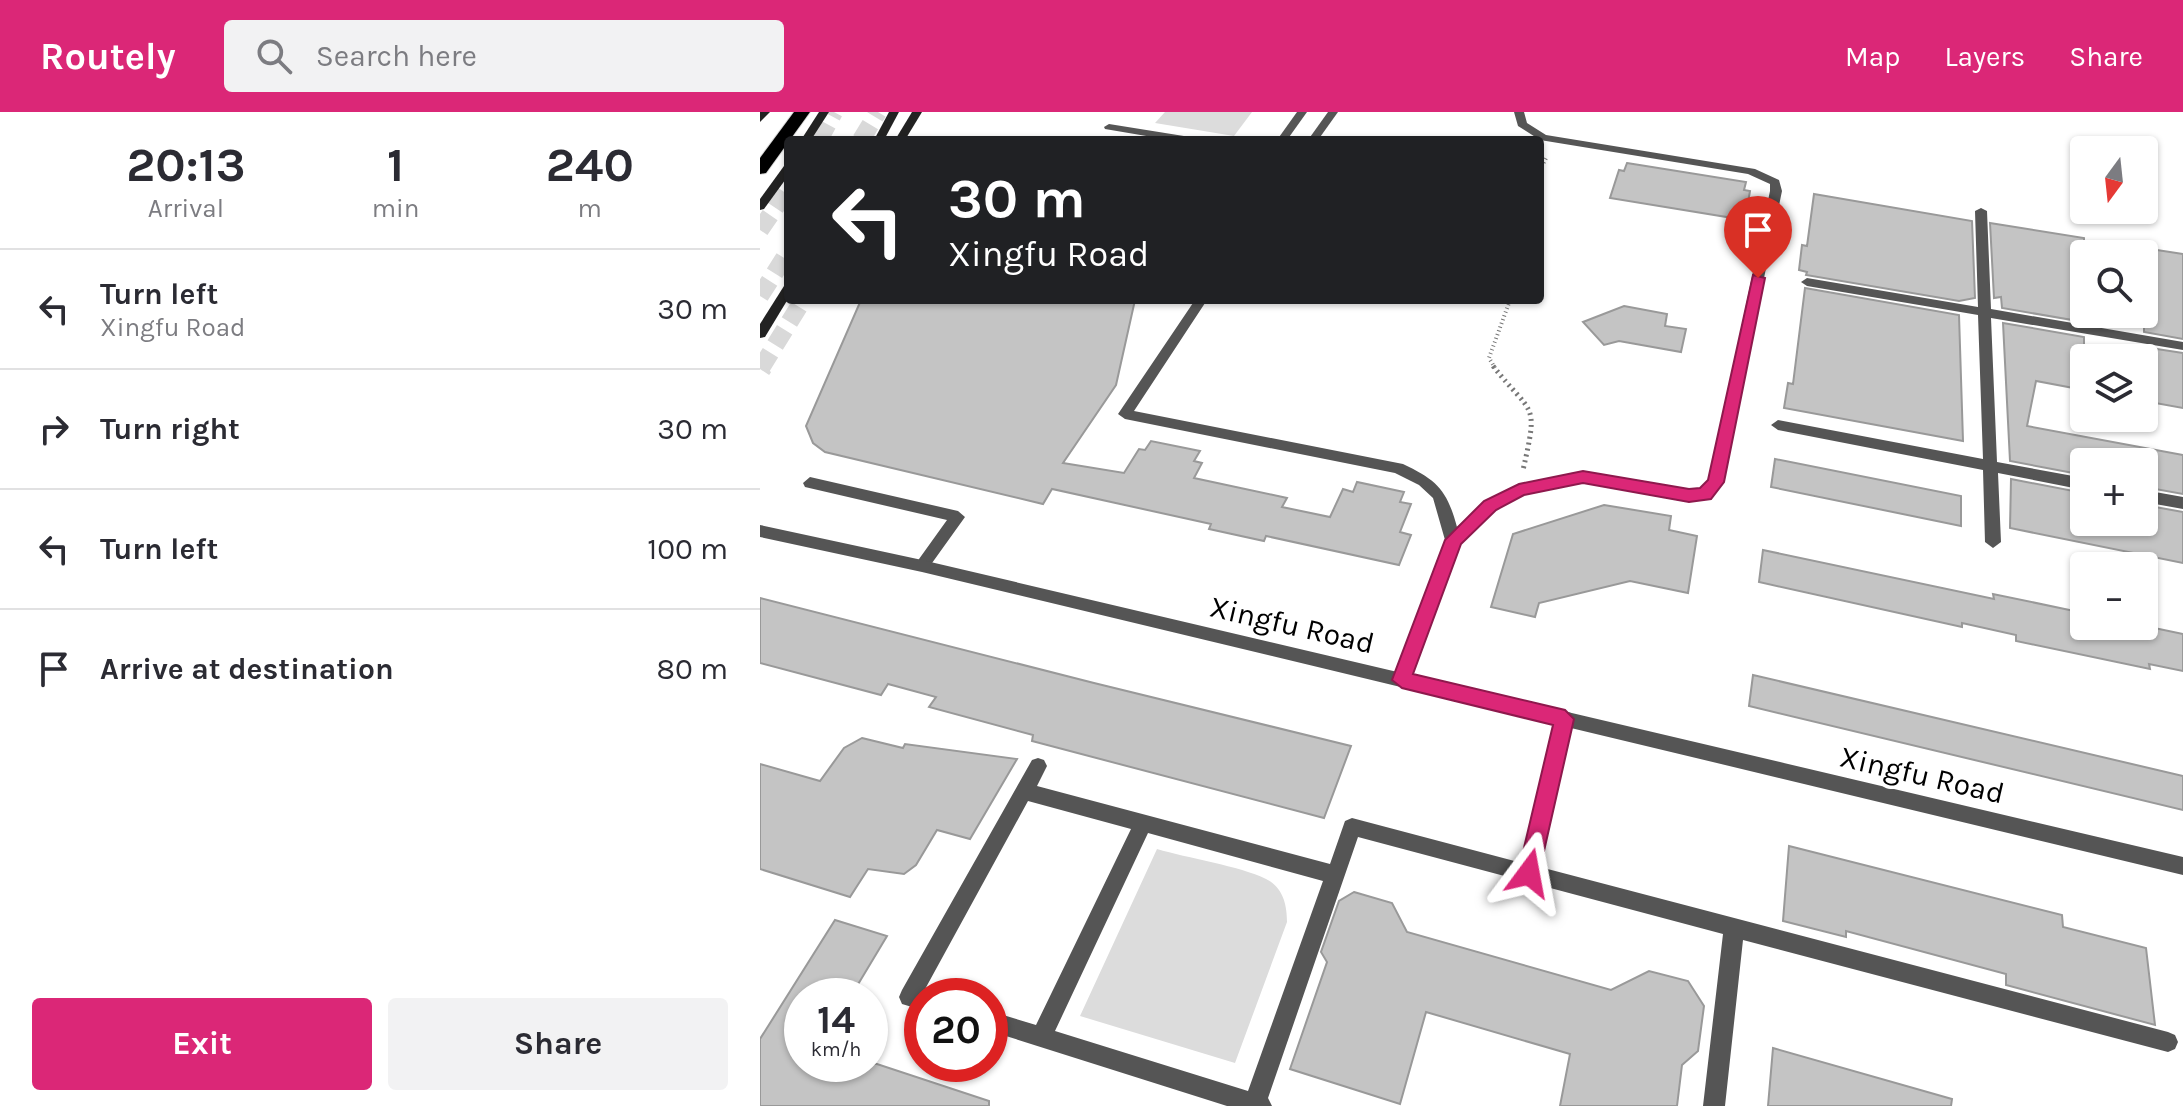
<!DOCTYPE html>
<meta charset="utf-8">
<style>
body{margin:0;font-family:Karla,sans-serif;background:#f2f2f3;color:#2b2b33;height:100vh;display:flex;flex-direction:column;font-size:30px;white-space:nowrap}
*{box-sizing:border-box;margin:0}
p{font-size:26px;color:#7c7c81}
.icon{flex:none;width:44px;height:44px;fill:none;stroke:currentColor;stroke-width:2;stroke-linecap:round;stroke-linejoin:round}
.map{position:relative;flex:1;overflow:hidden}
.sheet{display:flex;flex-direction:column;background:#fff;width:760px}
.sheet>*{flex:none}
.banner{position:absolute;left:24px;top:24px;width:760px;height:168px;border-radius:8px;box-shadow:0 2px 6px #0004;background:#202124;color:#fff;overflow:hidden}
.needle{width:52px;rotate:195deg}
.controls{position:absolute;left:1310px;top:24px;display:grid;gap:16px}
.controls a{display:grid;place-items:center;width:88px;height:88px;border-radius:8px;background:#fff;box-shadow:0 2px 6px #0004;font-size:40px}
.speed{position:absolute;left:24px;top:866px;display:flex;gap:16px;font-size:40px;font-weight:700;text-align:center}
.speed>*{display:grid;place-content:center;width:104px;height:104px;border-radius:50%;background:#fff;box-shadow:0 2px 6px #0004;line-height:1}
.speed small{font-size:20px;font-weight:400}
.speed .limit{border:12px solid #d22;background:#fff;color:#111}
.pin{position:absolute;display:grid;place-items:center;width:68px;height:68px;color:#fff;margin:-82px -34px;border-radius:50% 50% 50% 0;rotate:-45deg;box-shadow:0 0 8px #0007}
.pin .icon{rotate:45deg}
.me{position:absolute;width:88px;margin:-44px;rotate:13deg;stroke-linejoin:round;filter:drop-shadow(0 0 6px #0008)}
.turn{display:flex;align-items:center;gap:28px;height:168px;padding:0 32px;font-size:36px}
.turn .icon{width:104px;height:104px;stroke-width:2.5}
.turn b{display:block;font-size:56px;line-height:68px}
.eta{display:flex;justify-content:space-evenly;align-items:center;height:136px;text-align:center}
.eta b{font-size:48px;font-weight:700;line-height:56px}
.action{display:flex;gap:16px;margin-top:auto;padding:16px 32px}
.action a{flex:1;height:92px;border-radius:8px;background:#db2777;color:#fff;font-size:32px;font-weight:700;line-height:92px;text-align:center}
.action a+a{background:#f2f2f3;color:#2b2b33}
ul{padding:0;list-style:none}
li{display:flex;align-items:center;gap:24px;height:120px;padding:0 32px;border-top:2px solid #e1e1e2}
li div{flex:1}
li b{display:block;font-size:30px}
li em{font-style:normal}
header{display:flex;align-items:center;gap:48px;box-sizing:border-box;height:112px;padding:0 40px;background:#db2777;color:#fff}
header strong{font-size:38px}
nav{display:flex;gap:44px;margin-inline-start:auto;font-size:28px}
.search{width:560px;height:72px;background:#f2f2f3;display:flex;align-items:center;gap:20px;box-sizing:border-box;padding:0 28px;border-radius:8px;color:#7c7c81;font-size:30px}
main{display:flex;flex:1;min-height:0}
.map>svg:first-child{display:block}
</style>
<header>
<strong>Routely</strong>
<div class="search"><svg class="icon" aria-label="search" viewBox="0 0 24 24"><circle cx="10" cy="10" r="6"/><path d="M15 15l6 6"/></svg>Search here</div>
<nav><a>Map</a><a>Layers</a><a>Share</a></nav>
</header>
<main>
<section class="sheet">
<div class="eta">
<div><b>20:13</b><p>Arrival</p></div>
<div><b>1</b><p>min</p></div>
<div><b>240</b><p>m</p></div>
</div>
<ul>
<li><svg class="icon" aria-label="left" viewBox="0 0 24 24"><path d="M17 20v-9H6M10 6l-5 5 5 5"/></svg><div><b>Turn left</b><p>Xingfu Road</p></div><em>30 m</em></li>
<li><svg class="icon" aria-label="right" viewBox="0 0 24 24"><path d="M7 20v-9h11M14 6l5 5-5 5"/></svg><div><b>Turn right</b></div><em>30 m</em></li>
<li><svg class="icon" aria-label="left" viewBox="0 0 24 24"><path d="M17 20v-9H6M10 6l-5 5 5 5"/></svg><div><b>Turn left</b></div><em>100 m</em></li>
<li><svg class="icon" aria-label="arrive" viewBox="0 0 24 24"><path d="M6 21V4h12l-3 4 3 4H6"/></svg><div><b>Arrive at destination</b></div><em>80 m</em></li>
</ul>
<div class="action"><a>Exit</a><a>Share</a></div>
</section>
<div class="map">
<svg width="1423" height="994" viewBox="0 0 1423 994">
<rect width="100%" height="100%" fill="#fff"/>
<g fill="#dcdcdc">
<path d="M405,0h87l-18,24 -79,-13z"/>
<path d="M397,737c30,9 83,17 109,30 17,8 21,26 21,43l-52,141 -155,-47z"/>
</g>
<g fill="#c4c4c4" stroke="#999" stroke-width="2">
<path d="M867,51l119,19 -2,8 6,1 -5,29 -135,-22 9,-28 5,1z"/>
<path d="M1054,82l158,27 3,77 -16,3 -153,-26 1,-3 -8,-2 3,-25 5,1z"/>
<path d="M1230,111l94,15v84l-82,-14 -1,-11 -7,1z"/>
<path d="M1384,136l39,6v85l-39,-7z"/>
<path d="M1045,176l154,27 4,126 -179,-33 4,-25 5,1z"/>
<path d="M101,188h274l-19,85 -53,78 61,10 15,-24 6,1 6,-9 49,10 -6,10 8,2 -8,15 93,20 -5,9 48,10 13,-28 10,3 4,-10 47,10 -4,10 11,2 -11,28 11,3 -12,30 -133,-29 -2,5 -55,-12 2,-5 -159,-35 -9,15 -218,-52 -12,-9 -7,-17z"/>
<path d="M864,194l43,8 -2,12 21,3 -5,23 -62,-11 -15,4 -21,-23z"/>
<path d="M1243,211l81,14v53l-48,-9 -9,45 156,29v39l-39,-7v-25h-60v13l-74,-14z"/>
<path d="M1384,235l39,6v55l-39,-7z"/>
<path d="M1015,347l186,37v30l-190,-39z"/>
<path d="M1251,367l73,14v29h60v-17l39,7v51l-173,-35z"/>
<path d="M844,393l67,11 -2,14 28,6 -9,57 -58,-12 -91,22 -4,14 -44,-10 22,-73z"/>
<path d="M1003,438l231,49 -1,-5 91,19v13h61l38,8v37l-34,-7 1,5 -134,-28v-6l-54,-12v4l-203,-45z"/>
<path d="M0,486l334,85 257,63 -27,72 -292,-77 1,-6 -104,-28 7,-10 -48,-13 -7,11 -121,-32z"/>
<path d="M993,563l430,101v34l-434,-104z"/>
<path d="M102,626l41,10 2,-4 112,15 -47,80 -33,-9 -21,35 -12,9 -36,-5 -18,28 -90,-28v-105l60,17 24,-33z"/>
<path d="M1029,734l273,69 1,12 83,21 9,77 -149,-40v-11l-160,-43v6l-63,-16z"/>
<path d="M594,780l38,11 15,29 204,58 38,-19 39,10 16,25 -6,45 -16,14 -5,41h-117l10,-52 -144,-42 -26,92 -110,-35 37,-107 -6,-10 18,-51z"/>
<path d="M75,808l52,16 -36,60h-49v68h75l112,37v5h-229v-67z"/>
<path d="M1013,936l179,51 -1,7h-183z"/>
</g>
<g fill="none" stroke-linecap="round" stroke-linejoin="round">
<g stroke="#d9d9d9" stroke-width="18" stroke-dasharray="18 9" stroke-linecap="butt">
<path d="M59,28l15,-28"/>
<path d="M101,28l17,-28"/>
<path d="M0,118l28,-41"/>
<path d="M0,184l28,-44"/>
<path d="M1,256l42,-68"/>
</g>
<path stroke="#d9d9d9" stroke-width="22" stroke-dasharray="22 11" stroke-linecap="butt" d="M0,257l2,-3"/>
<defs>
<path id="highway" d="M34,0h16l-44,61 -6,1v-16z"/>
</defs>
<use href="#highway" stroke="#dbdbdb" stroke-width="2"/>
<g stroke="#777" stroke-width="4" stroke-dasharray="1 3" stroke-linecap="butt">
<path d="M780,58l7,-14"/>
<path d="M735,256l-6,-10 21,-58"/>
</g>
<path stroke="#777" stroke-width="5" stroke-dasharray="2 4" stroke-linecap="butt" d="M733,254c40,51 46,34 30,104"/>
<g fill="#555" fill-rule="evenodd">
<path d="M537,0h10l-20,28h-10z"/>
<path d="M568,0h10l-20,28h-10z"/>
<path d="M754,0h10l3,11 19,12 209,34 24,11 3,11 -61,295 -11,12 -21,4 -106,-19 -61,12 -27,14 -36,34 -49,137 -2,5 -6,2 -6,-2 -2,-5 51,-140 -12,-42 -14,-13 -24,-12 -270,-54 -7,-5 77,-114h12l-73,111 269,53c34,16 44,26 54,63l28,-26 29,-15 69,-15 106,19 12,-1 8,-9 61,-289v-7l-22,-10 -208,-34 -22,-14z"/>
<path d="M349,12l81,13 5,3h-25l-65,-11 -1,-2z"/>
<path d="M1221,96l6,3 4,98 192,33v8l-192,-32 6,144 87,16v12l-86,-17 3,69 -8,6 -8,-6 -2,-72 -205,-40 -7,-5 7,-5 205,39 -5,-144 -171,-29 -6,-4 6,-4 171,29 -3,-96z"/>
<path d="M50,365l148,34 7,6 -38,53h-10l-3,-4 33,-46 -142,-33 -2,-4z"/>
<path d="M1384,378l39,7v12l-39,-7z"/>
<path d="M805,599l6,2 3,6 -34,148 628,165 7,3 3,7 -3,7 -7,3 -425,-112 -18,166h-22l20,-172 -365,-97 -90,261 4,8h-45l-237,-75v-20l46,14 95,-196 -103,-28 -104,190 7,5h-9v14l-20,-6 -3,-7 3,-7 130,-230 6,-2 6,2 3,6 -10,20 293,78 15,-43 7,-3 170,45 34,-144 3,-6zM388,721l175,48 -75,210 -193,-60z"/>
</g>
<path fill="#555" fill-rule="evenodd" d="M0,413l162,35 1261,297v18l-1261,-303 -162,-35z"/>
<g fill="#222" fill-rule="evenodd">
<path d="M0,0h10l-10,10z"/>
<path d="M59,0h10l-18,28h-10z"/>
<path d="M129,0h10l-15,28h-10z"/>
<path d="M152,0h10l-17,28h-10z"/>
<path d="M28,53v11l-24,33 -4,1v-11l24,-33z"/>
<path d="M28,173v14l-23,38 -5,1v-14l24,-38z"/>
</g>
<use href="#highway" fill="#000" fill-rule="evenodd"/>
</g>
<path fill="#db2777" stroke="#8e194d" stroke-width="2" d="M993,163l12,3 -41,204 -13,17 -22,3 -106,-19 -59,12 -28,15 -35,34 -48,130 152,36 9,9 -35,154 -3,8 -7,3 -8,-3 -3,-8 35,-148 -151,-37 -10,-8 53,-140 39,-39 35,-17 64,-13 106,18 11,-1 8,-8z"/>
<g text-anchor="middle" stroke-width="7" stroke-linejoin="round" paint-order="stroke">
<g font-size="30" fill="#000" stroke="#fff">
<text transform="translate(532 513) rotate(13)" y="10">Xingfu Road</text>
<text transform="translate(1162 663) rotate(13)" y="10">Xingfu Road</text>
</g>
</g>
</svg>
<div class="controls">
<a><svg class="needle" viewBox="-14 -14 28 28"><path d="M0-13l5 13h-10z" fill="#e53935"/><path d="M0 13l5-13h-10z" fill="#7c7c81"/></svg></a>
<a><svg class="icon" aria-label="search" viewBox="0 0 24 24"><circle cx="10" cy="10" r="6"/><path d="M15 15l6 6"/></svg></a>
<a><svg class="icon" aria-label="layers" viewBox="0 0 24 24"><path d="M12 4l9 5-9 5-9-5zM3 14l9 5 9-5"/></svg></a>
<a>+</a>
<a>−</a>
</div>
<div class="speed"><div>14<small>km/h</small></div><div class="limit">20</div></div>
<div class="pin" style="left:998px;top:166px;background:#d93025"><svg class="icon" aria-label="arrive" viewBox="0 0 24 24"><path d="M6 21V4h12l-3 4 3 4H6"/></svg></div>
<svg class="me" style="left:769px;top:761px" viewBox="-20 -20 40 40"><path d="M0-17L14 15 0 8-14 15z" fill="#db2777" stroke="#fff" stroke-width="4"/></svg>
<div class="banner">
<div class="turn"><svg class="icon" aria-label="left" viewBox="0 0 24 24"><path d="M17 20v-9H6M10 6l-5 5 5 5"/></svg><div><b>30 m</b>Xingfu Road</div></div>
</div>
</div>
</main>
